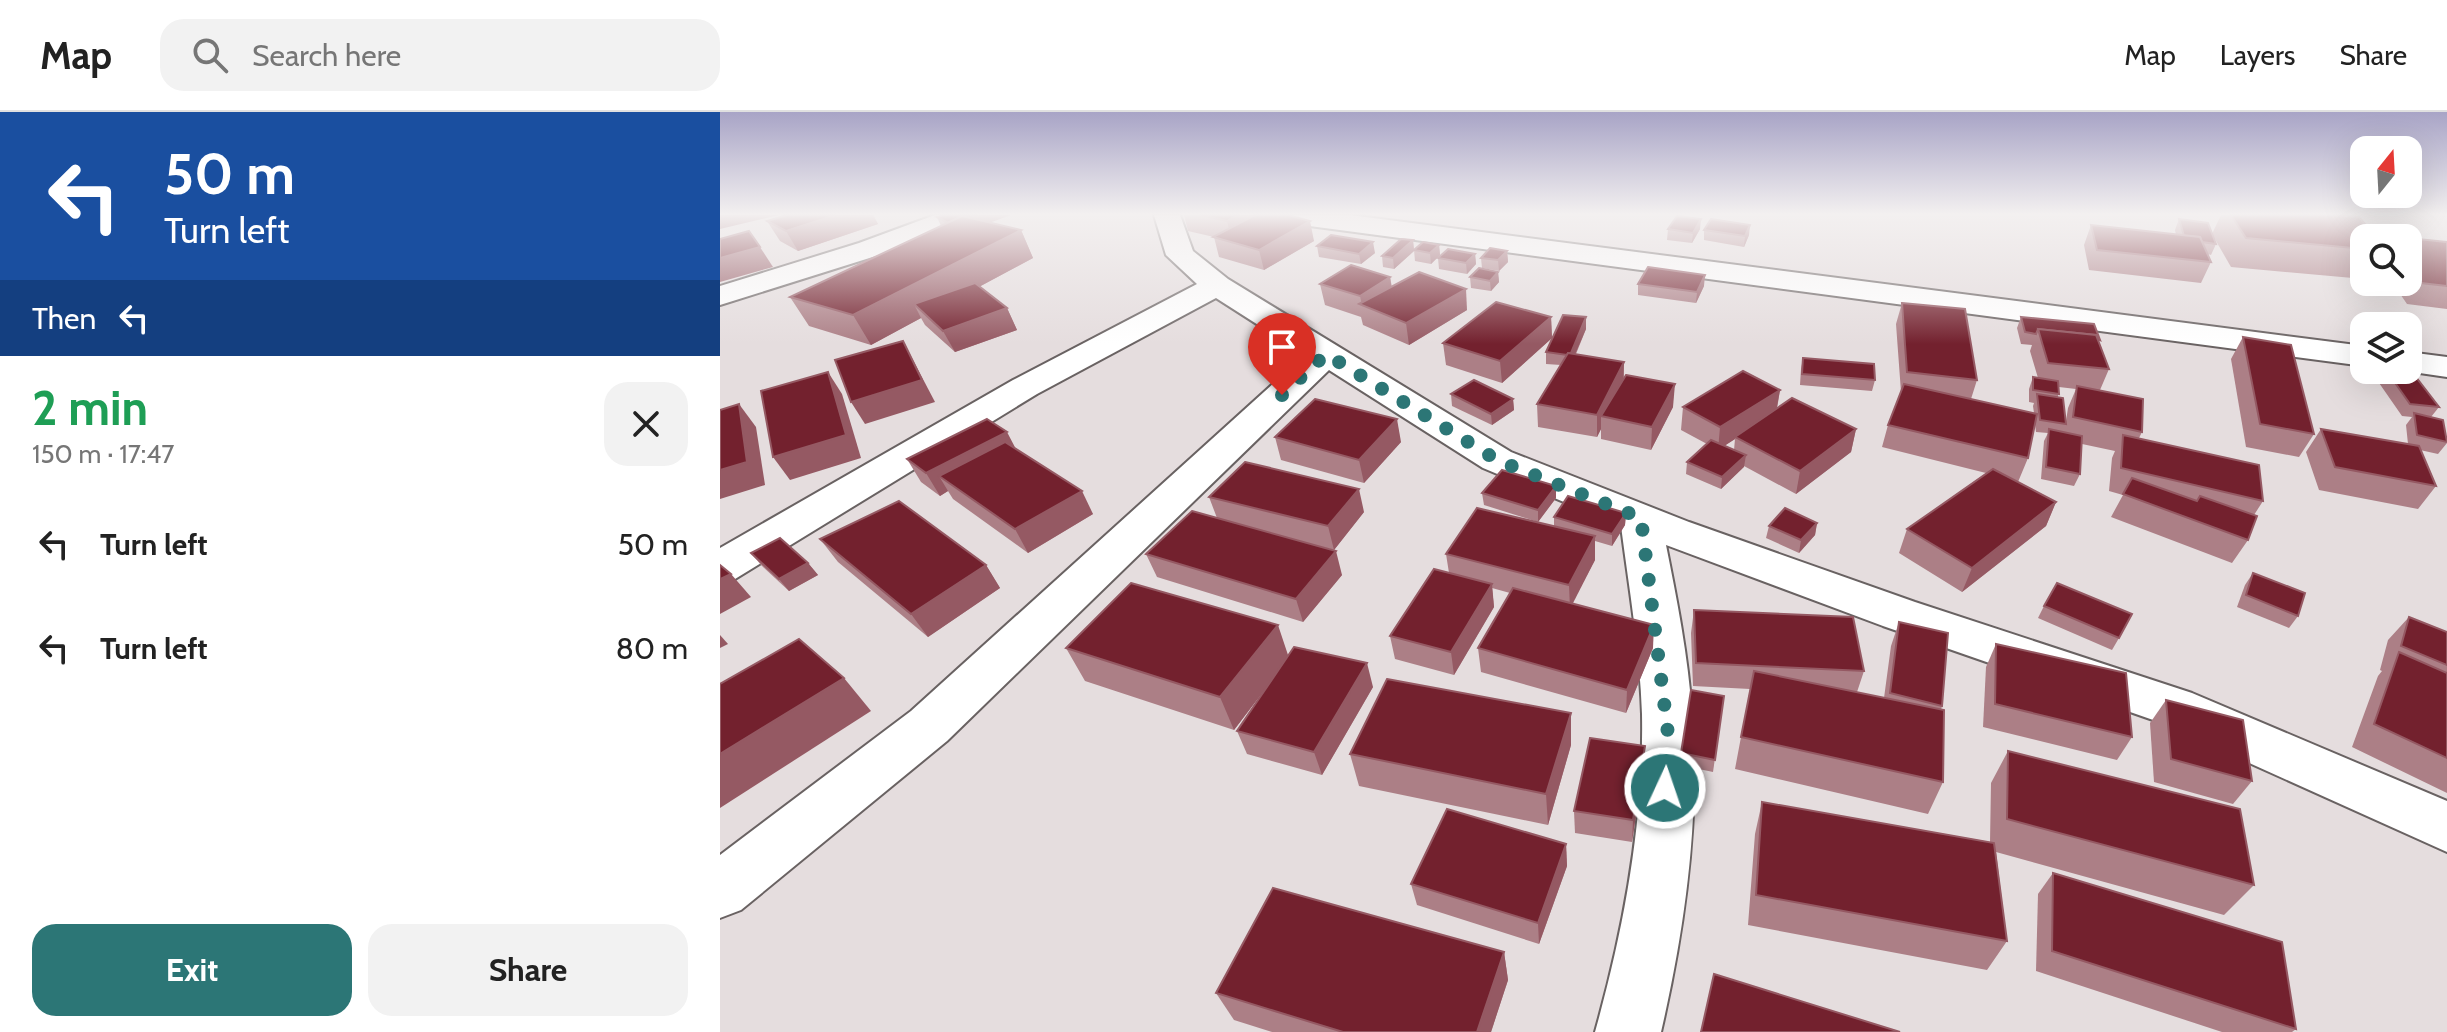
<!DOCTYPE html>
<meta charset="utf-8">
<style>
body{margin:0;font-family:Cabin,sans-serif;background:#f2f2f2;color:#222;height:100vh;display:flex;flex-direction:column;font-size:30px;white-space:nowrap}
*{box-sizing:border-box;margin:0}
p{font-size:26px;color:#767676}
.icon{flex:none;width:44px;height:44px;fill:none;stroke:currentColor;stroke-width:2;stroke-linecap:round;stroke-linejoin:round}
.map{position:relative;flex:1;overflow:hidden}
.panel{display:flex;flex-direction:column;background:#fff;width:720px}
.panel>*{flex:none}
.banner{background:#1a4fa0;color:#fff;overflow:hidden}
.needle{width:52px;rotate:18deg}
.buttons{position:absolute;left:1630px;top:24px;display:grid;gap:16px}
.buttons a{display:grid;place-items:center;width:72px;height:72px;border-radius:16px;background:#fff;box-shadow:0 8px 32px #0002;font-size:40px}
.pin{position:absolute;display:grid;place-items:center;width:68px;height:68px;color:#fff;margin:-82px -34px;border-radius:50% 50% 50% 0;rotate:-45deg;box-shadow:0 0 8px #0007}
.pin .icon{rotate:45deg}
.me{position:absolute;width:88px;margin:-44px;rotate:3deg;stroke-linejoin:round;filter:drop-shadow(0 0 6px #0008)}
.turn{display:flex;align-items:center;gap:28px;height:168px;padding:0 32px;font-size:36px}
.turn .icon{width:104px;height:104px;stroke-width:2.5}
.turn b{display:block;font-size:56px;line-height:68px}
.then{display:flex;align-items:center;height:76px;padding:0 32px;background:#0003;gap:16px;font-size:30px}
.round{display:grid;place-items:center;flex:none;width:84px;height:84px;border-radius:24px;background:#f2f2f2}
.summary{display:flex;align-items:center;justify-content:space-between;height:136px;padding:0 32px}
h1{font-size:48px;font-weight:800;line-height:60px;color:#1e9e55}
.button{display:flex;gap:16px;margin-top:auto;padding:16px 32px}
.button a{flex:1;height:92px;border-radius:24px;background:#2c7676;color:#fff;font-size:32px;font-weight:800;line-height:92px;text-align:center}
.button a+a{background:#f2f2f2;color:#222}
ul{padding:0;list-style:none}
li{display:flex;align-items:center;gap:24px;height:104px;padding:0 32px}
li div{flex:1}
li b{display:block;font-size:30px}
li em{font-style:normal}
header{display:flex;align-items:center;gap:48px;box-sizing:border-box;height:112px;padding:0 40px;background:#fff;border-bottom:2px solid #e0e0e0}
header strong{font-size:38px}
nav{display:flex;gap:44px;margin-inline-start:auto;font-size:28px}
.search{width:560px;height:72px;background:#f2f2f2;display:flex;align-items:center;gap:20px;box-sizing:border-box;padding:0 28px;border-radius:24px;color:#767676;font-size:30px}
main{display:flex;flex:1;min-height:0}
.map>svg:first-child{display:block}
</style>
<header>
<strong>Map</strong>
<div class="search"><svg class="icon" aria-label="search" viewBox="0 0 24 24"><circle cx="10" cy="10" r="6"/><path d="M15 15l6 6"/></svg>Search here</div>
<nav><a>Map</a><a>Layers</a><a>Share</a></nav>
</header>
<main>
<section class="panel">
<div class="banner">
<div class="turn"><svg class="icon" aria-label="left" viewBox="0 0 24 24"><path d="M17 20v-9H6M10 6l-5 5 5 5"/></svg><div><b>50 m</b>Turn left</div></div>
<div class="then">Then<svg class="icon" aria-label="left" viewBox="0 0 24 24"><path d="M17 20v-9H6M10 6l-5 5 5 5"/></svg></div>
</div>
<div class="summary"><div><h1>2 min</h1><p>150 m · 17:47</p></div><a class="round"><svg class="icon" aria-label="close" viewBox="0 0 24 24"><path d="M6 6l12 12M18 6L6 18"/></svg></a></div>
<ul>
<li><svg class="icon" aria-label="left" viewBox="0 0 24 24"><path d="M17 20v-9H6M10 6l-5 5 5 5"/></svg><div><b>Turn left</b></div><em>50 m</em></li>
<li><svg class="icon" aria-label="left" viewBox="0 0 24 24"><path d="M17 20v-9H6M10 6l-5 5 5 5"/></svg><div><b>Turn left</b></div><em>80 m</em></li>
</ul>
<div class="button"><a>Exit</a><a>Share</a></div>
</section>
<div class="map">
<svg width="1727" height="920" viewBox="0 0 1727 920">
<rect width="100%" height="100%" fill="#e5ddde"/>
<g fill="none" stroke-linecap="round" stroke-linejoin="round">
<defs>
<g id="street">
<path d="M215,103h38l-4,6 -90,34 -159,50v-19l139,-43z"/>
<path d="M434,103h26l13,36 35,28 283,173 178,70 226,80 277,91 255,108v51l-291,-131 -273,-95 -217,-81c11,55 22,111 26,168 8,107 -7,215 -31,319h-66c29,-103 49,-211 47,-318 -2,-63 -13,-126 -21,-188l-138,-58 -154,-98 -382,371 -206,169 -21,8v-63l191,-144 394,-356 -89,-57 -179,96 -302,185 -15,4v-35l293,-168 184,-96 -31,-29z"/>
</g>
<g id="secondary">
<path d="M554,103h76l1014,131v20l-1077,-143 -9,-2z"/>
<path d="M1688,240l39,5v20l-48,-7h9z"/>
</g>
</defs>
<use href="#street" stroke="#696262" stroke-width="4"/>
<use href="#secondary" stroke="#696262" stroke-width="4"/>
<use href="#street" fill="#fff" fill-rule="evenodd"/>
<use href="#secondary" fill="#fff" fill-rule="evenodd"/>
</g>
<g fill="#ac7f86" fill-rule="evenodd">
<path d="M67,103h86l5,9 -80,27 -18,-10 -13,-20z"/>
<path d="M464,103h104l26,26 -50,29 -45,-13 -5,-20 -26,-6z"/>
<path d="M1501,103h112l31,23v41l-133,-12 -19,-33z"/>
<path d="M217,105l52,6 32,7 12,28 -54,29 28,21 10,22 -62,22 -30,-27 -4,-7 -50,27 -62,-19 -19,-29 151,-71z"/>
<path d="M1459,107l37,25 -5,11 -3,-1 3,8 -10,21 -112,-13 -5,-25 7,-20 85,10 -1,-5z"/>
<path d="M948,117h32l-8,14 -25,-3z"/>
<path d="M984,118l45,5 -5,12 -40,-7z"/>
<path d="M1688,126l39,4v67l-40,-5 -15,-22h16z"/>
<path d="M693,128l1,11 -20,18 -11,-2 -1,-11z"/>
<path d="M719,133l1,10 -9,9 -16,-3 -1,-11z"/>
<path d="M597,134l58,7 -14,11 -42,-7z"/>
<path d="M787,139l1,11 -9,9 -17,-3 -1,-10z"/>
<path d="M755,142l1,10 -9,10 -28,-5 -1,-11z"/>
<path d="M778,160l1,10 -8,9 -20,-3 -1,-11z"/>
<path d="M670,165l2,10 75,23 -58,35 -46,-20 -2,-8 -36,-12 -5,-21z"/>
<path d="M918,172l66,2 -8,17 -58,-8z"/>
<path d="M1182,191l75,77 -6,19 63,14 -1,-7 1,-3 -5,-1v-13l4,-12 5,1 -8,-27 2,-6 -11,-1 -4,-16 4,-11 79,23 -1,2 10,27 -9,21 42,42 -3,6 124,63 -9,14 -6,25 -16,23 -121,-46 12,-22 -14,-4 3,-33 3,-7 -33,-7 -2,30 -6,12 -33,-7 3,-38 4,-8 -12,-1 -1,-8 -7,34 -10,24 -3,-1 41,21 -10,24 -84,66 -63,-39 8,-24 79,-56 -104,-26 6,-22 13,-33 -5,-68zM1339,275l17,2 -8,19 -2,13 -8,-24z"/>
<path d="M831,205l1,21 -50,45 -56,-18 -3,-22z"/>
<path d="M866,205v12l-10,25 48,8v17l49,28 -22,43 -50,-11v-10l-4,8 -59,-10 -1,-23 24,-39 -15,-1v-12z"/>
<path d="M1523,225l71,97 -15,23 -53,-10 -15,-88z"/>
<path d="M1083,246l72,22 -3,11 -72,-6 1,-16z"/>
<path d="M1664,258h12l43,37 -8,10 16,26 -9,11 -18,-4 16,36 -18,23 -99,-19 -13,-38 15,-23 87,15 -2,-19 6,-8 -10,-1 -25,-36z"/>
<path d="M1060,278l-3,19 79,20 -5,23 -55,42 -52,-28 -23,23 -35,-15 1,-12 20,-18 -26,-14 2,-23zM1015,327l-1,11 -10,-4z"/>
<path d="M731,282l62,5 1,11 -22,15 -40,-19z"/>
<path d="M555,325l126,5 -37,41 -83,-23z"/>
<path d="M296,337l77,65 -65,39 -75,-54 -5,-8 -8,5 -19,-14 -14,-23z"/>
<path d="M762,381l74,5 -18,24 -54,-17z"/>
<path d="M489,385l155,15 -30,38 -35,-9 43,34 -39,47 -146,-45 -11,-23 71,-36z"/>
<path d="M906,401l-1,12 -13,21 -17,-5v19l-23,43 81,45 -27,65 -145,-41 -3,-24 32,-55 -18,-5 2,19 -40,68 -59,-16 -5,-23 59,-63 -3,-19 108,-27v-10z"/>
<path d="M1097,411l-2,12 -16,18 -33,-15 3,-12z"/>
<path d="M100,427l166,26 14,23 -72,49 -90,-75z"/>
<path d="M31,441l57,10 10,12 -29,16 -28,-26z"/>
<path d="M1533,461l45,43 -9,12 -52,-21 8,-22z"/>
<path d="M1324,494l75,32 -7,12 -74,-32z"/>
<path d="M974,498l170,61 -7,21 27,6 7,-52 8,-24 43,84 -1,4 2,72 -15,32 -193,-45 15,-80 -57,-3 -2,-53z"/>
<path d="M1689,505l38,15v161l-95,-46 26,-71 4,-5 -2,-1 8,-30z"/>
<path d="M1276,532l136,93 -15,23 -134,-33 3,-60z"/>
<path d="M346,536l222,8 85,31 -51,88 -75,-21 -10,-23 31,-46 -34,45 -149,-49z"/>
<path d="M971,578l33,6 -11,76 -33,-7z"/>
<path d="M1446,588l86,81 -19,23 -79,-22 -4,-59z"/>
<path d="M851,601v32l-23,80 -189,-39 -9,-32z"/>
<path d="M1288,639l246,134 -30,30 -228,-63 11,89 -20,29 -239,-45 7,-91 7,-32 228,40 1,-59z"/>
<path d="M923,657l-11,73 -57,-9 -1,-22z"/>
<path d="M846,732l1,22 -28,78 -122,-39 -6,-21z"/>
<path d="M1333,761l243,156 -4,3h-70l-186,-61 2,-77z"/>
<path d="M784,840l4,28 -17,52h-219l-38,-12 -18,-27z"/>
</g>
<g fill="#955963">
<path d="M0,103h59l-59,14z"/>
<path d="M116,103h37l5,9 -80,27 -12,-20z"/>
<path d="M258,103h33l-55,20 -5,-11z"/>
<path d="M517,103h19l-24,26 -5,-20z"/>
<path d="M981,107l-1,10 -8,14 1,-10z"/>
<path d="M590,109l4,20 -50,29 -5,-20z"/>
<path d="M1030,113l-1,10 -5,12 1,-11z"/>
<path d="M301,118l12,28 -107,57 -12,-11 7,14 -50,27 -18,-30z"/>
<path d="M693,128l1,11 -20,18 -1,-11z"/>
<path d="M653,130l2,11 -14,11 -2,-10z"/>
<path d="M719,133l1,10 -9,9 -1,-11z"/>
<path d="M40,135l13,20 -53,15v-24z"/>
<path d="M787,139l1,11 -9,9 -1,-11z"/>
<path d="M755,142l1,10 -9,10 -1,-11z"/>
<path d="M778,160l1,10 -8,9 -1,-10z"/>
<path d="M985,163l-1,11 -8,17 1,-11z"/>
<path d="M670,165l3,21 -31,7 -2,-9z"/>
<path d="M746,177l1,21 -58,35 -3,-22z"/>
<path d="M287,196l10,22 -62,22 -12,-21z"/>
<path d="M831,205l1,21 -50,45 -2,-22z"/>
<path d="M866,205v12l-16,37v-11z"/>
<path d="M183,229l32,61 -70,22 -14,-22z"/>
<path d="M904,250l-1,22 -22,32v13l-4,8v-22z"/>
<path d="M108,260l14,22 19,64 -71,22 -17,-23z"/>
<path d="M955,272l-2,23 -22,43 1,-23z"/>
<path d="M1060,278l-4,22 -41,25v2l-17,11 2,-23z"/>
<path d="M793,287l1,11 -22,15 -1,-11z"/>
<path d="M19,292l17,23 9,58 -45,14v-29z"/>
<path d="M677,307l4,23 -37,41 -5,-23z"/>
<path d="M1136,317l-5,23 -55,42 4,-23z"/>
<path d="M287,320l12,23 -80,21 9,15 -8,5 -14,-23z"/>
<path d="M1026,343l-2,12 -23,22 1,-12z"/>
<path d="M836,374v12l-18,24v-12z"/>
<path d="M639,377l5,23 -30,38 -6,-24z"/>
<path d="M362,379l11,23 -65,39 -13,-24z"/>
<path d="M1336,390l-10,24 -84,66 10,-24z"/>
<path d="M906,401l-1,12 -13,21v-12z"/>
<path d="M1097,411l-2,12 -16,18 2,-13z"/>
<path d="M875,424v24l-25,49 -1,-24z"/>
<path d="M616,439l6,24 -39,47 -7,-23z"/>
<path d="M88,451l10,12 -29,16 -10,-12z"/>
<path d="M266,453l14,23 -72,49 -17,-23z"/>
<path d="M11,462l20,23 -31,17v-35z"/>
<path d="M772,472l2,23 -40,68 -3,-23z"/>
<path d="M558,513l11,33 -55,72 -14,-33z"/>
<path d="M934,513l-1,23 -27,65 1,-23z"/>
<path d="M0,523l8,9 -8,4z"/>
<path d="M647,551l6,24 -51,88 -8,-23z"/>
<path d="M124,566l27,33 -151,97v-54z"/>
<path d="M851,601v32l-23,80 -2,-31z"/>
<path d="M925,634l-2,23 -11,73 1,-22z"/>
<path d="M846,732l1,22 -28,78 -1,-21z"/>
<path d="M784,840l4,28 -17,52h-14z"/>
</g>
<g fill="#73212e" stroke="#955963" stroke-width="2">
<path d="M67,103h49l-50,16 -19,-10z"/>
<path d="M224,103h34l-9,3 -7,-2 -14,7 -11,-6z"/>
<path d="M480,103h37l-10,6z"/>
<path d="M535,103h33l22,6 -51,29 -46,-13z"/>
<path d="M1511,103h102l26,2 18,21h-13v11l-118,-11z"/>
<path d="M242,104l59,14 -168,85 -63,-18z"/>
<path d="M957,104l24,3 -8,14 -25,-4z"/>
<path d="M991,107l39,6 -5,11 -41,-6z"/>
<path d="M1459,107l29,4 8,21 -14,-2 -2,-5 -16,-1z"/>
<path d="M1371,113l109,12 11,25 -114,-12z"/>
<path d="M29,119l11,16 -40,11v-19z"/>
<path d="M611,123l42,7 -14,12 -42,-8z"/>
<path d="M1688,126l39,4v44l-26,-3 -13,-17z"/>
<path d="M681,127l12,1 -20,18 -11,-2z"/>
<path d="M703,130l16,3 -9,8 -16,-3z"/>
<path d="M770,136l17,3 -9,9 -17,-2z"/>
<path d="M728,137l27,5 -9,9 -28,-5z"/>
<path d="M631,153l39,12 -30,19 -40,-12z"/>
<path d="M928,155l57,8 -8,17 -59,-8z"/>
<path d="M759,156l19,4 -8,9 -20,-4z"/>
<path d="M699,160l47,17 -60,34 -47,-19z"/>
<path d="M255,171l32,25 -64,23 -29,-27z"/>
<path d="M776,190l55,15 -51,44 -57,-18z"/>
<path d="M1182,191l63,6 12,71 -70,-8z"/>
<path d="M843,203l23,2 -15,36h-3l-1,2 -21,-3z"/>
<path d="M1301,205l73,7 6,16 -2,-1 -2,-4 -58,-6 -2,5 -11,-2z"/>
<path d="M1318,217l58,6 13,34 -61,-6z"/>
<path d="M1523,225l48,8 23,89 -54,-10z"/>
<path d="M183,229l19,39 -71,22 -16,-42z"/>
<path d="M848,241l56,9 -27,53 -60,-11z"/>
<path d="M1083,246l71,6 1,16 -73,-6z"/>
<path d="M1666,258l26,2 27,35 -29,-3z"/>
<path d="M1023,259l37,19 -60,37 -37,-20z"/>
<path d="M108,260l18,63 -73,22 -12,-66z"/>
<path d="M906,263l49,9 -23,43 -51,-11z"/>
<path d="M1313,265l25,4 1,13 -26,-4z"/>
<path d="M754,268l39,19 -22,15 -40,-20z"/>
<path d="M1184,272l133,30 -9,44 -140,-33z"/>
<path d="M1357,274l66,13 -1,33 -69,-15z"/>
<path d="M1317,282l26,4 3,26 -26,-4z"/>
<path d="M1072,286l64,31 -56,42 -65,-34z"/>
<path d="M595,287l82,20 -38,41 -84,-23z"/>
<path d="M19,292l8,58 -27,8v-60z"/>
<path d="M1694,301l29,7 4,22 -30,-7z"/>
<path d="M267,307l20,13 -81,41 -19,-14z"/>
<path d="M1329,317l33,7 -2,38 -34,-7z"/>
<path d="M1601,317l98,17 17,40 -101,-19z"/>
<path d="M1403,323l136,30 4,36 -142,-33z"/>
<path d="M991,328l35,15 -24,22 -35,-15z"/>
<path d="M285,330l77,49 -67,38 -76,-53z"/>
<path d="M525,350l114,27 -31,37 -119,-29z"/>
<path d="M1273,357l63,33 -84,66 -65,-39z"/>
<path d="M782,358l54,16 -18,24 -56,-17z"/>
<path d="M1412,366l65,23 3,-5 57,20 -9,24 -125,-46z"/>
<path d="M848,384l58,17 -14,21 -58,-17z"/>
<path d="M179,389l87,64 -75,49 -91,-75z"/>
<path d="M757,396l118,28 -26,49 -123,-31z"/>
<path d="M1065,396l32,15 -16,17 -32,-14z"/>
<path d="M472,399l144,40 -40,48 -150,-45z"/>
<path d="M60,426l28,25 -29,16 -28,-26z"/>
<path d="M0,453l11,9 -11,5z"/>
<path d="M714,457l58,15 -41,68 -61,-16z"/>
<path d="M1533,461l52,20 -7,23 -52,-21z"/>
<path d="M411,471l147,42 -58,72 -154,-49z"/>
<path d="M1337,471l75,31 -13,24 -75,-32z"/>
<path d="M793,476l141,37 -27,65 -149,-42z"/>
<path d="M974,498l159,7 11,54 -168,-8z"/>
<path d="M1689,505l38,15v33l-46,-19z"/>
<path d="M1179,510l49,11 -6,73 -52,-13z"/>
<path d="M79,527l45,39 -124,76v-70z"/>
<path d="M1276,532l130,29 6,64 -137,-33z"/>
<path d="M574,535l73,16 -53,89 -77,-21z"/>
<path d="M1679,540l48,21v85l-73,-34z"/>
<path d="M1034,559l190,39 -1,72 -202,-45z"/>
<path d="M667,567l184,34 -25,81 -196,-40z"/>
<path d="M971,578l33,6 -9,64 -34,-7z"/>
<path d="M1446,588l77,20 9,61 -81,-22z"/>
<path d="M870,626l55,8 -12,74 -59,-9z"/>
<path d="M1288,639l232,58 14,76 -247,-66z"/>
<path d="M1042,690l232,41 13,98 -251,-46z"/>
<path d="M727,697l119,35 -28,79 -127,-39z"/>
<path d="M1333,761l229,69 14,87 -244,-78z"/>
<path d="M553,776l231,64 -27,80h-134l-127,-39z"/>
<path d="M994,862l186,58h-199z"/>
</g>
<linearGradient id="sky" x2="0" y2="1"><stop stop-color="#a8a4c6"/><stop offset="0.44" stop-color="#f3f0f0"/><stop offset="1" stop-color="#f3f0f0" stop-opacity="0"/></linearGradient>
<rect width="1727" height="232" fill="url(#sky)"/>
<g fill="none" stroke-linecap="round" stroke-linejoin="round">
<path stroke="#2c7676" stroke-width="14" stroke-dasharray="0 25.2" d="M562,283l44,-41 171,106 144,58 27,216 -3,54"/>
</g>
</svg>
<div class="buttons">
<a><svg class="needle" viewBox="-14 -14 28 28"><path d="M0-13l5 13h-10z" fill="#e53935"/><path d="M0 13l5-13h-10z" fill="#767676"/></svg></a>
<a><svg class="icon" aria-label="search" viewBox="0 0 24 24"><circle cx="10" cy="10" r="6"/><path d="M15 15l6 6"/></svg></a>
<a><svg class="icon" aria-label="layers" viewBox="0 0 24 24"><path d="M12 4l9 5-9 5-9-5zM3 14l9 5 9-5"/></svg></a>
</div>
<div class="pin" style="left:562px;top:283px;background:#d93025"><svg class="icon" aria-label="arrive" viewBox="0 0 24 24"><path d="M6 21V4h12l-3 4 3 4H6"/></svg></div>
<svg class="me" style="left:945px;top:676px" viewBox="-20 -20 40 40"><circle r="17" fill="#2c7676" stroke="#fff" stroke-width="3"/><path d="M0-11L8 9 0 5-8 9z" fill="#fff"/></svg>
</div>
</main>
